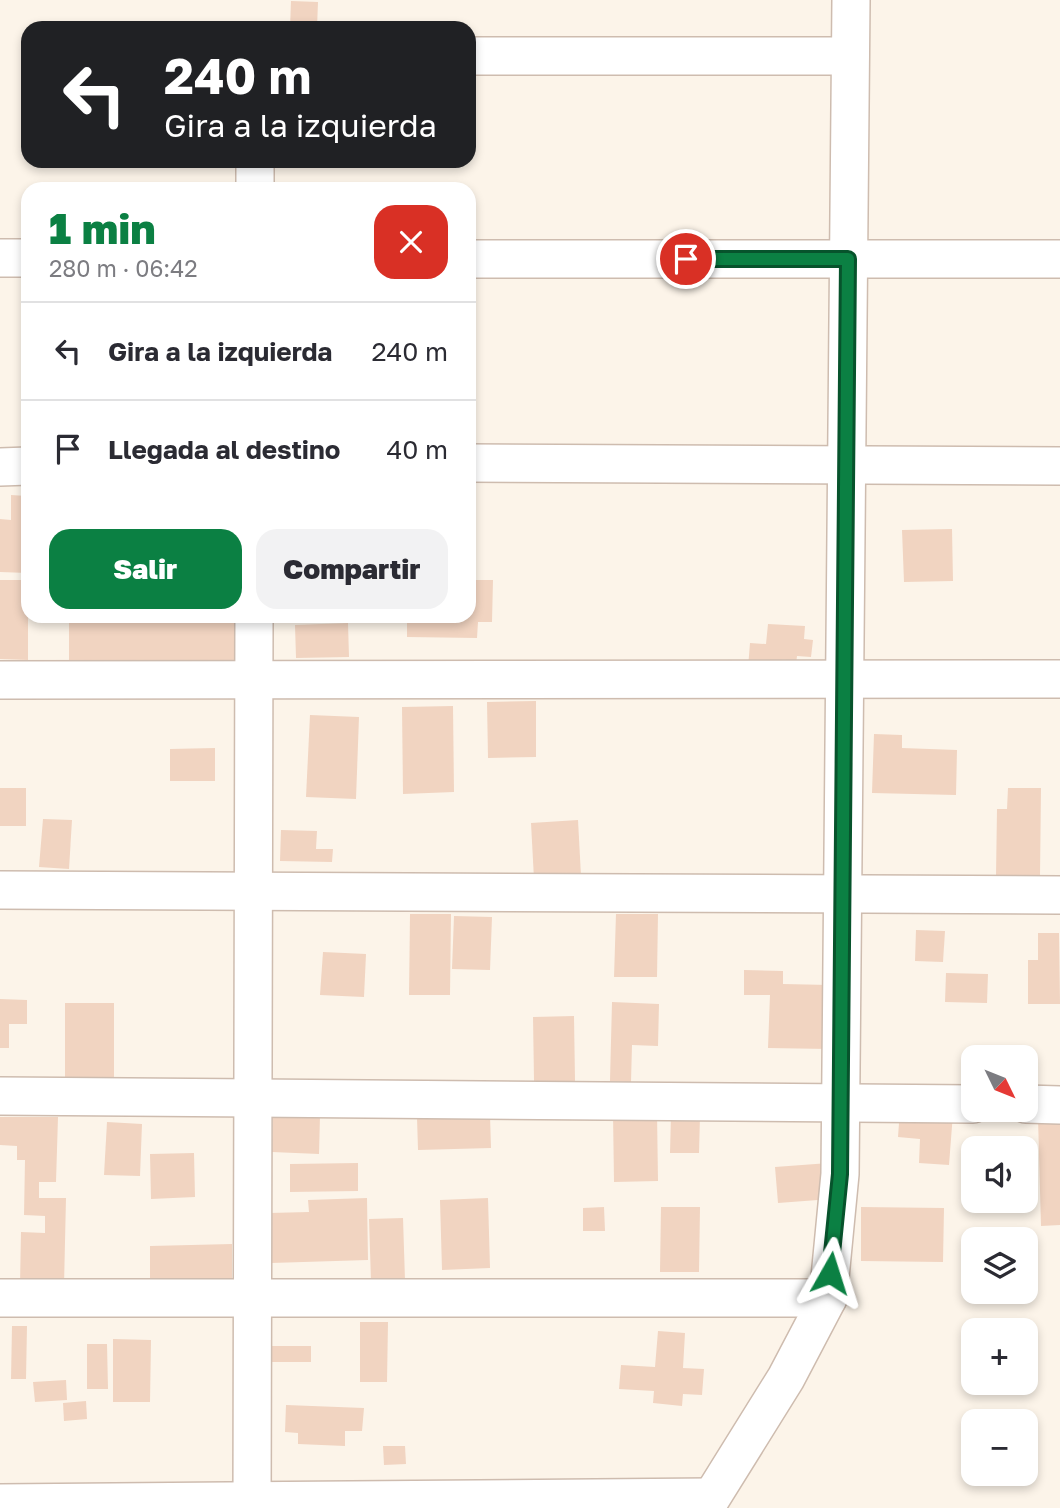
<!DOCTYPE html>
<html lang="es">
<meta charset="utf-8">
<style>
body{margin:0;font-family:"Golos Text",sans-serif;background:#f2f2f3;color:#2b2b33;height:100vh;display:flex;flex-direction:column;font-size:26px;white-space:nowrap}
*{box-sizing:border-box;margin:0}
p{font-size:23px;color:#7c7c81}
.icon{flex:none;width:38px;height:38px;fill:none;stroke:currentColor;stroke-width:2;stroke-linecap:round;stroke-linejoin:round}
.map{position:relative;flex:1;overflow:hidden}
.drawer{position:absolute;left:21px;top:182px;width:455px;height:441px;display:flex;flex-direction:column;background:#fff;border-radius:21px;box-shadow:0 4px 10px #0003}
.drawer>*{flex:none}
.banner{position:absolute;left:21px;top:21px;width:455px;height:147px;border-radius:21px;box-shadow:0 4px 10px #0003;background:#202124;color:#fff;overflow:hidden}
.needle{width:46px;rotate:133deg}
.controls{position:absolute;left:961px;top:1045px;display:grid;gap:14px}
.controls a{display:grid;place-items:center;width:77px;height:77px;border-radius:14px;background:#fff;box-shadow:0 4px 10px #0003;font-size:35px}
.pin{position:absolute;display:grid;place-items:center;width:60px;height:60px;color:#fff;margin:-30px;border:4px solid #fff;border-radius:50%;box-shadow:0 2px 7px #0007}
.me{position:absolute;width:77px;margin:-38px;rotate:6deg;stroke-linejoin:round;filter:drop-shadow(0 0 5px #0008)}
.turn{display:flex;align-items:center;gap:24px;height:147px;padding:0 28px;font-size:32px}
.turn .icon{width:91px;height:91px;stroke-width:2.5}
.turn b{display:block;font-size:49px;line-height:60px}
.round{display:grid;place-items:center;flex:none;width:74px;height:74px;border-radius:21px;background:#f2f2f3}
.summary{display:flex;align-items:center;justify-content:space-between;height:119px;padding:0 28px}
h1{font-size:42px;font-weight:800;line-height:52px;color:#0b8043}
.action{display:flex;gap:14px;margin-top:auto;padding:14px 28px}
.action a{flex:1;height:80px;border-radius:21px;background:#0b8043;color:#fff;font-size:28px;font-weight:800;line-height:80px;text-align:center}
.action a+a{background:#f2f2f3;color:#2b2b33}
ul{padding:0;list-style:none}
li{display:flex;align-items:center;gap:21px;height:98px;padding:0 28px;border-top:2px solid #e1e1e2}
li div{flex:1}
li b{display:block;font-size:26px}
li em{font-style:normal}
.map>svg:first-child{display:block}
</style>
<div class="map">
<svg width="1060" height="1508" viewBox="0 0 1060 1508">
<rect width="100%" height="100%" fill="#fcf4e9"/>
<g fill="#f1d4c1">
<path d="M291,1l27,1 -1,26h-27z"/>
<path d="M11,495l16,1 1,77 -28,-1v-53l11,1z"/>
<path d="M952,529l1,52 -49,1 -2,-52z"/>
<path d="M0,580h28v80l-28,-1z"/>
<path d="M469,580h24l-1,42h-14l-1,16 -70,-1v-21h62z"/>
<path d="M69,616h175l1,46 -176,2z"/>
<path d="M348,623l1,34 -53,1 -1,-33z"/>
<path d="M768,624l37,2 -1,13 9,1 -2,17 -14,-1 -2,16 -47,-4 2,-25 16,1z"/>
<path d="M536,701v56l-48,1 -1,-56z"/>
<path d="M453,706l1,86 -51,2 -1,-87z"/>
<path d="M310,715l49,2 -3,82 -50,-2z"/>
<path d="M874,734l28,1v13l55,2 -1,45 -84,-2z"/>
<path d="M215,748v33h-45v-32z"/>
<rect x="0" y="788" width="26" height="38"/>
<path d="M1008,788h33l-1,88h-44l1,-67h10z"/>
<path d="M43,819l29,1 -3,49 -30,-2z"/>
<path d="M578,820l3,56 -47,3 -3,-56z"/>
<path d="M281,830l36,1 -1,18h17l-1,13 -52,-1z"/>
<path d="M410,914h41l-1,81h-41z"/>
<path d="M616,914h42l-1,63h-43z"/>
<path d="M454,916l38,1 -2,53 -38,-1z"/>
<path d="M916,930l29,1 -2,31 -28,-1z"/>
<path d="M1038,933h21l1,71h-32v-44h10z"/>
<path d="M323,952l43,2 -2,43 -44,-2z"/>
<path d="M744,970l39,1v13l47,1 -1,64 -61,-1 2,-53h-26z"/>
<path d="M946,973l42,1 -1,29 -42,-1z"/>
<path d="M0,999l27,1v24h-18v24h-9z"/>
<path d="M612,1002l47,2 -1,42 -26,-1 -1,37 -21,-1z"/>
<rect x="65" y="1003" width="49" height="76"/>
<path d="M574,1016l1,65h-41l-1,-64z"/>
<path d="M900,1109l53,4 -4,52 -30,-2 1,-24 -22,-2z"/>
<path d="M657,1112l1,69 -44,1 -1,-69z"/>
<path d="M273,1114l47,2 -1,38 -47,-2z"/>
<path d="M671,1115l29,1 -1,37h-29z"/>
<path d="M490,1116l1,32 -73,2 -1,-33z"/>
<path d="M0,1117h58l-2,65h-17v16h27l-2,88 -44,-1 1,-53 24,1v-17l-21,-1 1,-55h-8v-14l-17,-1z"/>
<path d="M1060,1117v108l-19,1 -3,-108z"/>
<path d="M107,1122l35,2 -2,52 -36,-1z"/>
<path d="M194,1153l1,44 -44,2 -1,-45z"/>
<path d="M358,1163v28l-68,1v-28z"/>
<path d="M829,1163l2,36 -53,4 -3,-36z"/>
<path d="M367,1198l1,62 -97,3 -2,-50 40,-1 -1,-12z"/>
<path d="M488,1198l2,70 -48,2 -2,-70z"/>
<path d="M604,1207l1,24h-22v-23z"/>
<path d="M661,1207h39l-1,65h-39z"/>
<path d="M861,1207l83,1 -1,54 -82,-1z"/>
<path d="M403,1218l2,62 -34,1 -2,-62z"/>
<path d="M232,1244v41l-82,2v-41z"/>
<path d="M360,1322h28l-1,60h-27z"/>
<path d="M12,1326h15l-1,53h-15z"/>
<path d="M658,1331l27,2 -2,35 21,1 -2,26 -19,-1 -1,12 -29,-3 1,-12 -35,-2 2,-24 34,2z"/>
<path d="M113,1339l38,1 -1,62h-37z"/>
<path d="M87,1344h20l1,45h-21z"/>
<rect x="270" y="1346" width="41" height="16"/>
<path d="M66,1380l1,20 -32,2 -2,-20z"/>
<path d="M86,1401l1,18 -23,2 -1,-18z"/>
<path d="M286,1405l78,3 -2,23h-17v15l-47,-2v-11l-13,-1z"/>
<path d="M383,1446h22l1,18 -22,1z"/>
</g>
<g fill="none" stroke-linecap="round" stroke-linejoin="round">
<defs>
<g id="minor">
<path d="M469,56h381"/>
<path d="M255,189v-28"/>
<path d="M0,258h28"/>
<path d="M469,259h591"/>
<path d="M469,463l591,3"/>
<path d="M0,467l28,-1"/>
<path d="M0,680l1060,-1"/>
<path d="M0,890l1060,5"/>
<path d="M0,1096l973,8"/>
<path d="M1026,1104l34,1"/>
<path d="M0,1298h828"/>
<path d="M0,1503l711,-6"/>
<path d="M252,1508l2,-892"/>
<path d="M705,1508l81,-130 42,-80 12,-124 11,-1174"/>
</g>
</defs>
<use href="#minor" stroke="#cebcaf" stroke-width="40"/>
<use href="#minor" stroke="#fff" stroke-width="37"/>
</g>
<g fill="none" stroke-linecap="round" stroke-linejoin="round">
<defs>
<path id="route" d="M686,259h162l-8,915 -10,99"/>
</defs>
<use href="#route" stroke="#07532c" stroke-width="18"/>
<use href="#route" stroke="#0b8043" stroke-width="12"/>
</g>
</svg>
<div class="controls">
<a><svg class="needle" viewBox="-14 -14 28 28"><path d="M0-13l5 13h-10z" fill="#e53935"/><path d="M0 13l5-13h-10z" fill="#7c7c81"/></svg></a>
<a><svg class="icon" aria-label="sound" viewBox="0 0 24 24"><path d="M4 9h4l5-4v14l-5-4H4zM17 9q2 3 0 6"/></svg></a>
<a><svg class="icon" aria-label="layers" viewBox="0 0 24 24"><path d="M12 4l9 5-9 5-9-5zM3 14l9 5 9-5"/></svg></a>
<a>+</a>
<a>−</a>
</div>
<div class="pin" style="left:686px;top:259px;background:#d93025"><svg class="icon" aria-label="arrive" viewBox="0 0 24 24"><path d="M6 21V4h12l-3 4 3 4H6"/></svg></div>
<svg class="me" style="left:830px;top:1273px" viewBox="-20 -20 40 40"><path d="M0-17L14 15 0 8-14 15z" fill="#0b8043" stroke="#fff" stroke-width="4"/></svg>
<div class="banner">
<div class="turn"><svg class="icon" aria-label="left" viewBox="0 0 24 24"><path d="M17 20v-9H6M10 6l-5 5 5 5"/></svg><div><b>240 m</b>Gira a la izquierda</div></div>
</div>
<section class="drawer">
<div class="summary"><div><h1>1 min</h1><p>280 m · 06:42</p></div><a class="round" style="background:#d93025;color:#fff"><svg class="icon" aria-label="close" viewBox="0 0 24 24"><path d="M6 6l12 12M18 6L6 18"/></svg></a></div>
<ul>
<li><svg class="icon" aria-label="left" viewBox="0 0 24 24"><path d="M17 20v-9H6M10 6l-5 5 5 5"/></svg><div><b>Gira a la izquierda</b></div><em>240 m</em></li>
<li><svg class="icon" aria-label="arrive" viewBox="0 0 24 24"><path d="M6 21V4h12l-3 4 3 4H6"/></svg><div><b>Llegada al destino</b></div><em>40 m</em></li>
</ul>
<div class="action"><a>Salir</a><a>Compartir</a></div>
</section>
</div>
